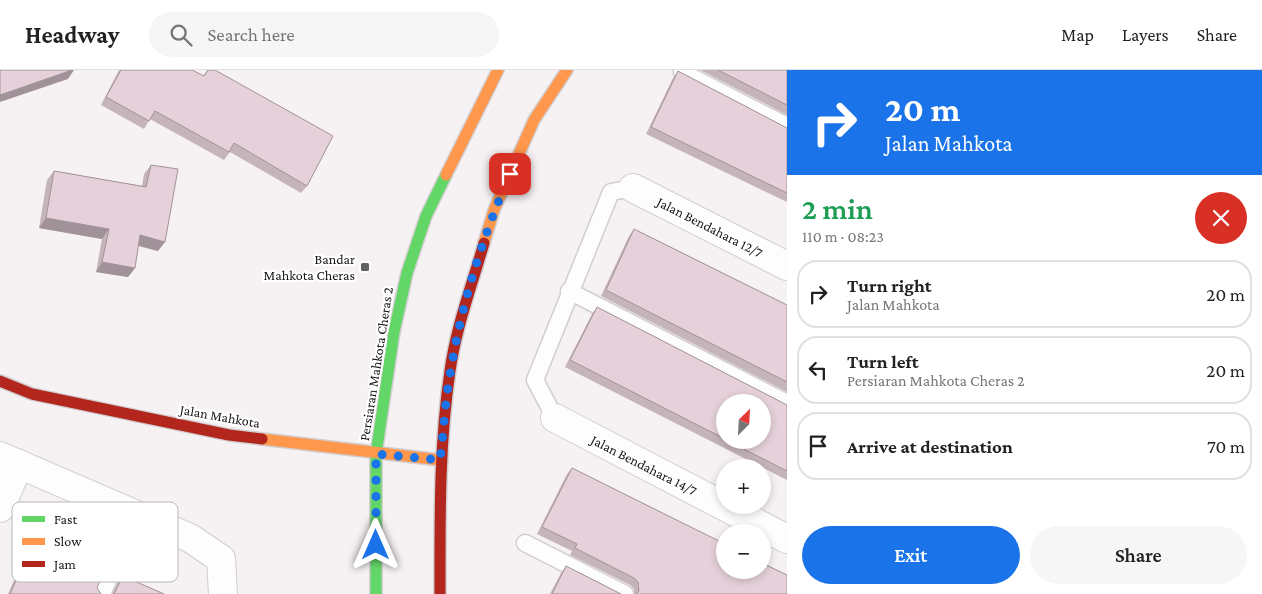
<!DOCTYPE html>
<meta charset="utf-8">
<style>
body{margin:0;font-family:"Crimson Pro",serif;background:#f6f6f6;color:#222;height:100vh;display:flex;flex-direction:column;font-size:19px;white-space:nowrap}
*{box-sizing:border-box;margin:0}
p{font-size:16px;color:#767676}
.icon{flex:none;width:28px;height:28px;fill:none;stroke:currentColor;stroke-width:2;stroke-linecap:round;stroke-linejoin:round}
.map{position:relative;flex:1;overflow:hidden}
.panel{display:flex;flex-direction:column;background:#fff;width:475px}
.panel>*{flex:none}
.banner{background:#1a73e8;color:#fff;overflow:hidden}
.needle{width:32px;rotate:24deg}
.tools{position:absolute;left:716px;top:324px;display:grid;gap:10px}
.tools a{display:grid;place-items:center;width:55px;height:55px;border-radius:50%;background:#fff;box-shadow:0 2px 8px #0003;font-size:25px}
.pin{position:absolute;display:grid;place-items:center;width:42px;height:42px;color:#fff;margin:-21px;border-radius:10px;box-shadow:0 2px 8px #0006}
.me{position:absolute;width:55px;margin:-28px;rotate:0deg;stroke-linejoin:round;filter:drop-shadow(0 0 4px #0008)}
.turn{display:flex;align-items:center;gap:18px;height:105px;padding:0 15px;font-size:22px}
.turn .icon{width:65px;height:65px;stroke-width:2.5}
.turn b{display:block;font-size:35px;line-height:42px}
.round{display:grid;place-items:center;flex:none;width:52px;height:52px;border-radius:26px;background:#f6f6f6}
.overview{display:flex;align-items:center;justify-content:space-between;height:85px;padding:0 15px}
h1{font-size:30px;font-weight:600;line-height:38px;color:#1e9e55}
.primary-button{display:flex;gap:10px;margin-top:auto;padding:10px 15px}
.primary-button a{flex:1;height:58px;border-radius:30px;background:#1a73e8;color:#fff;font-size:20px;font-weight:600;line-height:58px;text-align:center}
.primary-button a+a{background:#f6f6f6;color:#222}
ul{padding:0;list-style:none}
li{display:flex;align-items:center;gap:15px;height:68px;margin:0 10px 8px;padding:0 5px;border:2px solid #e0e0e0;border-radius:20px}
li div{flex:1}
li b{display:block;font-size:19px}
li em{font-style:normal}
header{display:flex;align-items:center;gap:30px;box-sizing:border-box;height:70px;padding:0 25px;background:#fff;border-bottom:1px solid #e0e0e0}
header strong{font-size:24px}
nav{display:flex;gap:28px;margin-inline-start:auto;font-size:18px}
.search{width:350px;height:45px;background:#f6f6f6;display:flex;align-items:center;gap:12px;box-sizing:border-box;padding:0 18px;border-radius:28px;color:#767676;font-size:19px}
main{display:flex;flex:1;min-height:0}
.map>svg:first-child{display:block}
</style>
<header>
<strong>Headway</strong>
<div class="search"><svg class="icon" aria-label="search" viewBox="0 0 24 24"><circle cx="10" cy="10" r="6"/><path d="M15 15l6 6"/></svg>Search here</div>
<nav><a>Map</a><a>Layers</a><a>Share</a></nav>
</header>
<main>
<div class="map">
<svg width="787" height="524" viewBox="0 0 787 524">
<rect width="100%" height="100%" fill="#f6f1f3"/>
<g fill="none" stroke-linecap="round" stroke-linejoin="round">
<defs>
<g id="lane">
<path d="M682,2l105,54"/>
<path d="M569,221l218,112"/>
<path d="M555,348l-20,-38 76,-188 22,-4"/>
<path d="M525,473l100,51"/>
<path d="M102,524l35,-79"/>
</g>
<g id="street">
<path d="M633,118l154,78"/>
<path d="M555,348l232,121"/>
<path d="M0,386l190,82 31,21 2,35"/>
<path d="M0,438l19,-44"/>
</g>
<path id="fast" d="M376,524v-140l18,-122 13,-59 19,-57 20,-41"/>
<g id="slow">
<path d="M446,105l52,-105"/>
<path d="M484,173l10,-33 40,-90 33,-50"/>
<path d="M262,369l178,21"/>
</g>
<g id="jam">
<path d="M0,311l32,13 197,41 33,4"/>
<path d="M440,524c0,-75 -1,-149 10,-223 6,-44 22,-86 34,-128"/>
</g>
</defs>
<use href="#lane" stroke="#d2ced0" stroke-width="19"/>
<use href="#street" stroke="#d2ced0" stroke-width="30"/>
<use href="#fast" stroke="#d2ced0" stroke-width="14"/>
<use href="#slow" stroke="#d2ced0" stroke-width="14"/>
<use href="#jam" stroke="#d2ced0" stroke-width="14"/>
<use href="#lane" stroke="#fefdfd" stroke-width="16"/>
<use href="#street" stroke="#fefdfd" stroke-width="28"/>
<use href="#fast" stroke="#63d668" stroke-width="11"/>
<use href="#slow" stroke="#ff974d" stroke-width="11"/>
<use href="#jam" stroke="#b3261e" stroke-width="11"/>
</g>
<g fill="#c6b4bb" fill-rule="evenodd">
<path d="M119,0h73l11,6 5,-6 99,116 -6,7 -71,-41 -6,8 -74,-41 -6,10 -43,-24z"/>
<path d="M700,0h87v45z"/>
<path d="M678,1l109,57v74l-141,-68 27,-56z"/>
<path d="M151,95l7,86 -20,-5 -3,22 -7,9 -32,-5 6,-33 -63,-11 8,-48 7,-9 88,15 2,-12z"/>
<path d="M634,159l153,76v87l-186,-96 28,-60z"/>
<path d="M597,237l190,98v75l-222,-113 27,-53zM725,332l37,38h-37z"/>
<path d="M572,398l215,126h-153v-5l-4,-4 -60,-30 2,-4 -35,-17 30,-60z"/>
<path d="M46,442l45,49 6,27 4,6h-93l33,-75z"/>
<path d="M566,496l55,28h-71l11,-21z"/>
<path d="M123,506l41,18h-52l6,-12z"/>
</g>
<g fill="#a19299">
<path d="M72,0h2l-6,9 -68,23v-7z"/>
<path d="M46,148l63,11 -7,10 -63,-11z"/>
<path d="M140,165l25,7 -7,9 -25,-7z"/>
<path d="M102,192l33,6 -7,9 -32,-5z"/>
</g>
<g fill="#e6d1da" stroke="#a19299">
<path d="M0,0h72l-72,25z"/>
<path d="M121,0h71l12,6 4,-6h7l118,66 -26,50 -73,-43 -5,9 -74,-41 -6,10 -43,-24z"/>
<path d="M718,0h69v35z"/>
<path d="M678,1l109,57v65l-136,-66z"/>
<path d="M151,95l27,4 -13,73 -25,-7 -5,33 -33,-6 7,-33 -63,-11 8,-47 92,16z"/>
<path d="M634,159l153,76v77l-181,-92z"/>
<path d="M597,237l190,98v66l-61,-31h36v-38h-37v37l-155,-79z"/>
<path d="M572,398l153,76v26h37v-7l25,12v19h-151l3,-3 -1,-9 -4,-4 -59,-30 2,-4 -35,-17z"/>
<path d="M46,442l55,25 -10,24 14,7 -8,20 4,6h-91z"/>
<path d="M566,496l55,28h-69z"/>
<path d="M123,506l41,18h-50z"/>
</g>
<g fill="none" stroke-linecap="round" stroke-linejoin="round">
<path stroke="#1a73e8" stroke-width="9" stroke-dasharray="0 16.2" d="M376,475v-91l64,6c4,-30 5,-61 11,-91 11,-67 32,-133 59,-195"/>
</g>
<rect fill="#646162" stroke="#fff" stroke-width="2" x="360" y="192" width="10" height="10" rx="2.5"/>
<g text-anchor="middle" stroke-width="4.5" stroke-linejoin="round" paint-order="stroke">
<g font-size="14" fill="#161314" stroke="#fff">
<text transform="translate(710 157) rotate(27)" y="5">Jalan Bendahara 12/7</text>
<text transform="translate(376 294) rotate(-81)" y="5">Persiaran Mahkota Cheras 2</text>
<text transform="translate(220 346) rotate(10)" y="5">Jalan Mahkota</text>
<text transform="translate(644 395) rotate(27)" y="5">Jalan Bendahara 14/7</text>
</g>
<g font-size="14" fill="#161314" stroke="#fff" text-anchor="end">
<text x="355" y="194">Bandar<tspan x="355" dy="16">Mahkota Cheras</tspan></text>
</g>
</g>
<rect x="12" y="432" width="166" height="80" rx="8" fill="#fff" stroke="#b9b8b8" stroke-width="1"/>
<rect x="22" y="446" width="23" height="6" fill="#63d668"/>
<rect x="22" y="468" width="23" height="7" fill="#ff974d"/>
<rect x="22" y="491" width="23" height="6" fill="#b3261e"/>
<g font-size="14" fill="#161314">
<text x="54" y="454">Fast</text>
<text x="54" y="476">Slow</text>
<text x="54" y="499">Jam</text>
</g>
</svg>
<div class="tools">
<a><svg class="needle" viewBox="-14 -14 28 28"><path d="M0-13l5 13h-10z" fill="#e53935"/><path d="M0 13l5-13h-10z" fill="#767676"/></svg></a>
<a>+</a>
<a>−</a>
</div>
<div class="pin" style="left:510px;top:104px;background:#d93025"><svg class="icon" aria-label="arrive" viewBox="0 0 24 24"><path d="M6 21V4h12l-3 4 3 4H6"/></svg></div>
<svg class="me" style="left:376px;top:475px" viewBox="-20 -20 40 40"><path d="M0-17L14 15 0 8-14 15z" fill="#1a73e8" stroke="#fff" stroke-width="4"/></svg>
</div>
<section class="panel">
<div class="banner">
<div class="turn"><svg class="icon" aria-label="right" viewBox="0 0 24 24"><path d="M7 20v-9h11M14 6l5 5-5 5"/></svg><div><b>20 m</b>Jalan Mahkota</div></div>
</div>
<div class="overview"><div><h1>2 min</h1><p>110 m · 08:23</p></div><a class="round" style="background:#d93025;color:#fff"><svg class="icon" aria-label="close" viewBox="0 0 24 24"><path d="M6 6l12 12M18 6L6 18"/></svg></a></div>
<ul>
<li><svg class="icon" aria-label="right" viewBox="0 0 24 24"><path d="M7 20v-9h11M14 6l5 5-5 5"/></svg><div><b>Turn right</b><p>Jalan Mahkota</p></div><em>20 m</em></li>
<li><svg class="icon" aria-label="left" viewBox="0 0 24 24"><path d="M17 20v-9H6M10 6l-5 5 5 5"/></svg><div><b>Turn left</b><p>Persiaran Mahkota Cheras 2</p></div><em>20 m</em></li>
<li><svg class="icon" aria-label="arrive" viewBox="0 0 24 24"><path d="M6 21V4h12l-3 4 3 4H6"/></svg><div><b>Arrive at destination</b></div><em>70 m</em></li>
</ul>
<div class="primary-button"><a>Exit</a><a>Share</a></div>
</section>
</main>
